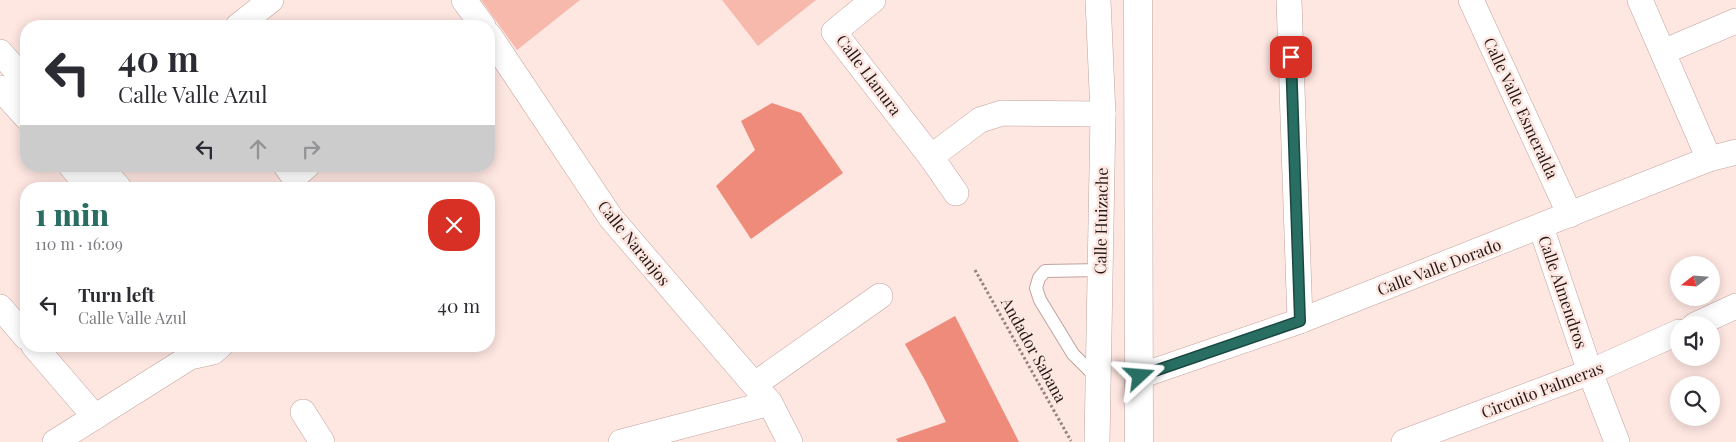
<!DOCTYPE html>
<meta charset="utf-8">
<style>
body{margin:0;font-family:"Playfair Display",serif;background:#f2f2f3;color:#2b2b33;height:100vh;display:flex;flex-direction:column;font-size:19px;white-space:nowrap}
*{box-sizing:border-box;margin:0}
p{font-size:16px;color:#7c7c81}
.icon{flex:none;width:28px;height:28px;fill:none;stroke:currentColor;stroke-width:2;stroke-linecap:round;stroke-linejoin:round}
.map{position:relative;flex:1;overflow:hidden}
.side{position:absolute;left:20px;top:182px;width:475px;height:170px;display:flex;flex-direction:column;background:#fff;border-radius:20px;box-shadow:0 2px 12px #0003}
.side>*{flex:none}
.top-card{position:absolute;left:20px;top:20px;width:475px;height:152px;border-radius:20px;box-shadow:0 2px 12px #0003;background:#fff;color:#2b2b33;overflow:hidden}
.needle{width:32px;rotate:253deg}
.tools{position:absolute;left:1670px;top:256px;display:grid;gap:10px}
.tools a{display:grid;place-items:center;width:50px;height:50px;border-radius:50%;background:#fff;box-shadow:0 2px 12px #0003;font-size:25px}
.pin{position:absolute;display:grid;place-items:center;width:42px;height:42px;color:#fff;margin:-21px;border-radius:10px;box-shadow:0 2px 8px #0006}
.me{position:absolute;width:55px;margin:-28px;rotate:71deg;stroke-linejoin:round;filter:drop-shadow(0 0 4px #0008)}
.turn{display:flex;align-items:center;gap:18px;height:105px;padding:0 15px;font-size:22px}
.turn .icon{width:65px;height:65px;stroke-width:2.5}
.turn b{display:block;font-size:35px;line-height:42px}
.lanes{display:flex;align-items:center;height:48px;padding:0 15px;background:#0003;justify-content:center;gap:25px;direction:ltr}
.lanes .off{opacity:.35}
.round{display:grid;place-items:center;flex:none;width:52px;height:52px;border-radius:20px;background:#f2f2f3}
.overview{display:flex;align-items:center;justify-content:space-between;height:85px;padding:0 15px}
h1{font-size:30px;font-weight:800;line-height:38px;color:#286e62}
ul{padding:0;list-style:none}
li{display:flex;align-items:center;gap:15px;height:75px;padding:0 15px}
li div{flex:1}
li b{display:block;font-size:19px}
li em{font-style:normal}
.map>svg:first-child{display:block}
</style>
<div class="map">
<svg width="1736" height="442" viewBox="0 0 1736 442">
<rect width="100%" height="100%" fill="#fee6e1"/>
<g fill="#f8b9ad">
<path d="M481,0h99l-63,50z"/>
<path d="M722,0h94l-58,46z"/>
</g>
<g fill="#ee8b7a">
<path d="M772,103l29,10 42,60 -92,66 -35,-53 39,-36 -14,-29z"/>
<path d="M955,316l64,126h-121l-2,-3 50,-17 -21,-42 -20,-36z"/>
</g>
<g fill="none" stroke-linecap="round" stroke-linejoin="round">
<defs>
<path id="service" d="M1098,379l-25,-25 -33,-54 -4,-12 3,-10 6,-7 55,-1"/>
<g id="minor">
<path d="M464,0l19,26"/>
<path d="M873,0l-39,32 97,125 25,36"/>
<path d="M1289,0l11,321"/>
<path d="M1471,0l99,215"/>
<path d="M1640,0l69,159"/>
<path d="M238,26l33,-26"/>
<path d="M489,35l122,183 159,185 20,39"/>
<path d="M0,52l26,30"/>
<path d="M1663,52l73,-31"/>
<path d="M0,88l26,29"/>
<path d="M931,157l49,-37 22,-7 101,1"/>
<path d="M71,166l20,23"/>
<path d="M100,166l20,23"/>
<path d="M286,166l8,11 13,-11"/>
<path d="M1541,227l49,145 27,70"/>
<path d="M0,307l26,30"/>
<path d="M1695,325l41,-19"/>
<path d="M34,346l61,71"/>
<path d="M1140,376l160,-55 409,-162 27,-7"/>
<path d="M755,384l125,-88"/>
<path d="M303,412l19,30"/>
<path d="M55,442l135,-85 23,-5 7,-6"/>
<path d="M621,442l149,-39"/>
<path d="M1097,442l6,-328 -5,-114"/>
<path d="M1404,442l186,-70 89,-40"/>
</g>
<path id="secondary" d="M1138,0l1,442"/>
</defs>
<use href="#service" stroke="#c0a39e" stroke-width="14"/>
<use href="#minor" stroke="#c0a39e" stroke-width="26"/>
<use href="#secondary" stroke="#c0a39e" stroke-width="29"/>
<path stroke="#958380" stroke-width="3" stroke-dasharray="2.5 2.5" stroke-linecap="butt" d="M975,270l96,171"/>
<use href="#service" stroke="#fff" stroke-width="12"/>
<use href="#minor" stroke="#fff" stroke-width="25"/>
<use href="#secondary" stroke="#fff" stroke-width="28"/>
</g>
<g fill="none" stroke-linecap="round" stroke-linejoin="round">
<defs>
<path id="route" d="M1140,376l160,-55 -9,-264"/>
</defs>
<use href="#route" stroke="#1a4840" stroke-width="12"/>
<use href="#route" stroke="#286e62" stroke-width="9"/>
</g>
<g text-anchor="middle" stroke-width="5" stroke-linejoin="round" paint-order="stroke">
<g font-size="16" fill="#221816" stroke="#fee6e1">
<text transform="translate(869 75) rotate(53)" y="6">Calle Llanura</text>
<text transform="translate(1521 108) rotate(65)" y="6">Calle Valle Esmeralda</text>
<text transform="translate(1101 221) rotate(-89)" y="6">Calle Huizache</text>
<text transform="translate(634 243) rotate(51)" y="6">Calle Naranjos</text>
<text transform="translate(1439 267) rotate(-21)" y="6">Calle Valle Dorado</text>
<text transform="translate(1563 292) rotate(71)" y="6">Calle Almendros</text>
<text transform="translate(1034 350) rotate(61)" y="6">Andador Sabana</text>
<text transform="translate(1542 390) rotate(-21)" y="6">Circuito Palmeras</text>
</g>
</g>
</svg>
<div class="tools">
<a><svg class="needle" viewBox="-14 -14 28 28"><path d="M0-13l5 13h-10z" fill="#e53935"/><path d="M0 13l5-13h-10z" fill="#7c7c81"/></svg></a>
<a><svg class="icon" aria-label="sound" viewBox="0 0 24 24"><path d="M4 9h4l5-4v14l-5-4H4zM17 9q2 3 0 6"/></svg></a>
<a><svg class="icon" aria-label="search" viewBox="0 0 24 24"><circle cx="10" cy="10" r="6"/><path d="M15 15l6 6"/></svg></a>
</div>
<div class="pin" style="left:1291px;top:57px;background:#d93025"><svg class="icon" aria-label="arrive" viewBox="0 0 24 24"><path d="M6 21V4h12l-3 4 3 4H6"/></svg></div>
<svg class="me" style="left:1140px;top:376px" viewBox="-20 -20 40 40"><path d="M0-17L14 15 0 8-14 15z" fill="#286e62" stroke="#fff" stroke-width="4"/></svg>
<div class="top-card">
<div class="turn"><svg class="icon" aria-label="left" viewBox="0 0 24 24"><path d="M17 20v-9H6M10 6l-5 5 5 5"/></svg><div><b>40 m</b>Calle Valle Azul</div></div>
<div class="lanes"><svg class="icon" aria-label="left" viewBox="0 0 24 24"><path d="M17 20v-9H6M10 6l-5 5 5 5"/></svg><svg class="icon off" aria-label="ahead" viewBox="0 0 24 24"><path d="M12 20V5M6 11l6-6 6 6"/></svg><svg class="icon off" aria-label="right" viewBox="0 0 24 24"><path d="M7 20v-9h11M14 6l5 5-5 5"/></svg></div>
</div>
<section class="side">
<div class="overview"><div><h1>1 min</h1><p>110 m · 16:09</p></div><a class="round" style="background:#d93025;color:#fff"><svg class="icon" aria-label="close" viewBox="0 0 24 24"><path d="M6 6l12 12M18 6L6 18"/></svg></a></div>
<ul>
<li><svg class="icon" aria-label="left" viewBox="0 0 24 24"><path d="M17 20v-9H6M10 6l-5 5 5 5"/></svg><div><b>Turn left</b><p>Calle Valle Azul</p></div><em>40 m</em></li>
</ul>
</section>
</div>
